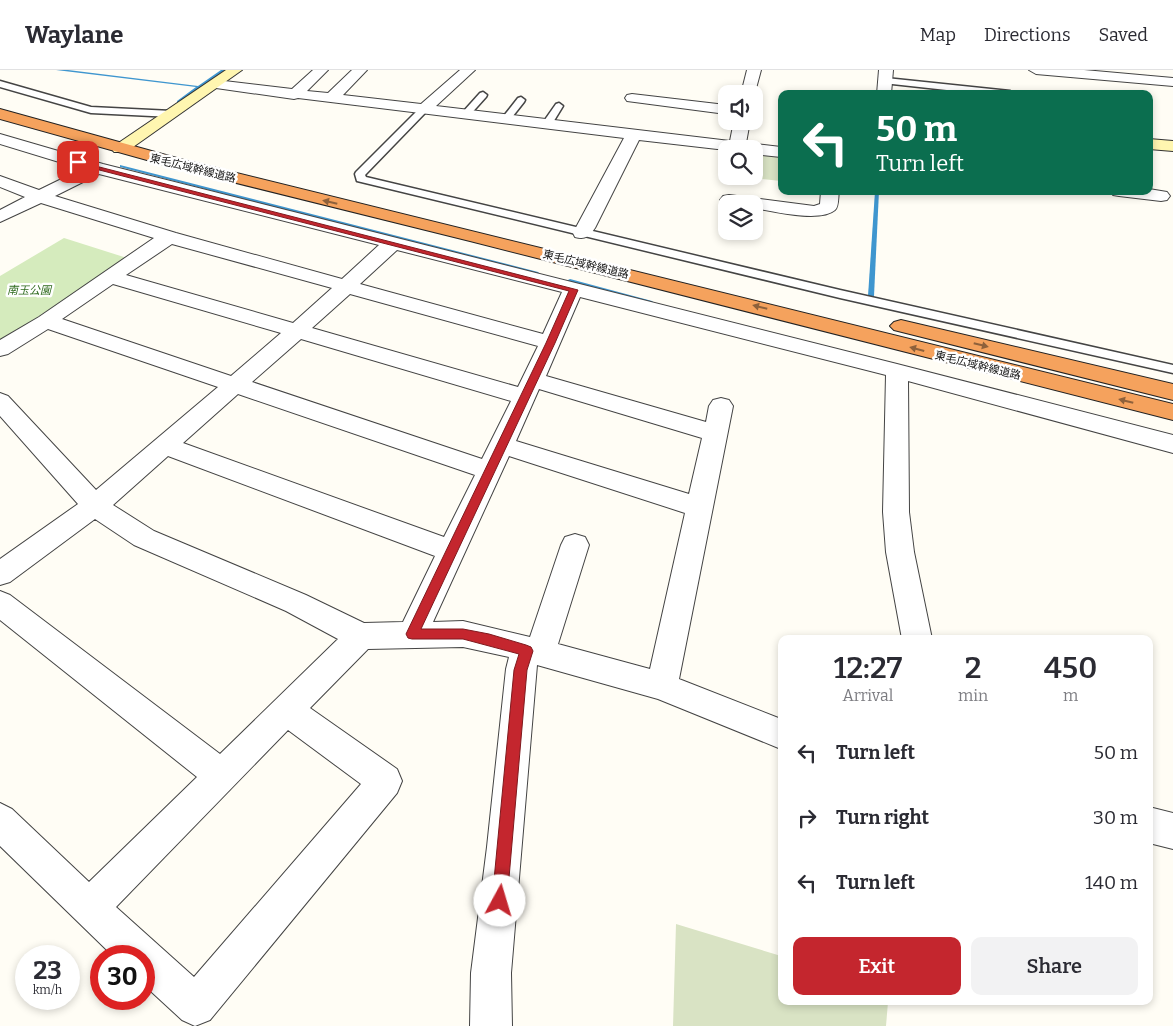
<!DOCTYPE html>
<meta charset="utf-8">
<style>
body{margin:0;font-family:Bitter,"Noto Sans JP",serif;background:#f2f2f3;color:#2b2b33;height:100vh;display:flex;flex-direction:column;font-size:19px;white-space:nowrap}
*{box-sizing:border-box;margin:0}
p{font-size:16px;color:#7c7c81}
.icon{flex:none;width:28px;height:28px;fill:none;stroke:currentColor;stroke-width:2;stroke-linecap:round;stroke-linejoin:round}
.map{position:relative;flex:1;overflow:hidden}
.details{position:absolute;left:778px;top:565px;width:375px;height:370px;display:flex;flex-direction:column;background:#fff;border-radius:10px;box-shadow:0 2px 8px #0003}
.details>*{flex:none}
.banner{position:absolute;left:778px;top:20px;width:375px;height:105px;border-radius:10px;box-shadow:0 2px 8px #0003;background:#0b6e4f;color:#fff;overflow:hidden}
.tools{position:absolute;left:718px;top:15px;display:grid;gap:10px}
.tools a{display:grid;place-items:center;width:45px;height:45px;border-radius:10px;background:#fff;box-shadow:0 2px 8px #0003;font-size:25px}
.speed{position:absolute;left:15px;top:875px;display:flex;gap:10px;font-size:25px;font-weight:700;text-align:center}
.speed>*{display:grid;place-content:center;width:65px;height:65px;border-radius:50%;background:#fff;box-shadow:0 2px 8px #0003;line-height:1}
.speed small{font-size:12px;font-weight:400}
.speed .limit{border:8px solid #d22;background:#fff;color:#111}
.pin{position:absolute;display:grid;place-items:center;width:42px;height:42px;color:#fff;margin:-21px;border-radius:10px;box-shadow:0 2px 8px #0006}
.me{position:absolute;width:55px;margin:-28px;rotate:6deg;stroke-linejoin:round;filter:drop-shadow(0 0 4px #0008)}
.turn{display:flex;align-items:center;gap:18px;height:105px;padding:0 15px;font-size:22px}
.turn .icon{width:65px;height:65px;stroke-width:2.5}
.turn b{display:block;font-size:35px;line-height:42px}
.eta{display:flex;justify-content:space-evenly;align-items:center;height:85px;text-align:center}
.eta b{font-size:30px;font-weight:600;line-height:35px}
.cta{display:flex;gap:10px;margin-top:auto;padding:10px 15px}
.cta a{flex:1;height:58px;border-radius:10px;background:#c4262e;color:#fff;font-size:20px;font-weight:600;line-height:58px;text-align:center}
.cta a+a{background:#f2f2f3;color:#2b2b33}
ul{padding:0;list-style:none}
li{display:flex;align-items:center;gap:15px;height:65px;padding:0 15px}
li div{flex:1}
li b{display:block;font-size:19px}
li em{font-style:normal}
header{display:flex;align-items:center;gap:30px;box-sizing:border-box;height:70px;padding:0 25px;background:#fff;border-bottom:1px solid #e1e1e2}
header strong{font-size:24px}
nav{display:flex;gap:28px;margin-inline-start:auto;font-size:18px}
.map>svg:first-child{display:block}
</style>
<header>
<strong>Waylane</strong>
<nav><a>Map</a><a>Directions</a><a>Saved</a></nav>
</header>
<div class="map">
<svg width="1173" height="956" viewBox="0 0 1173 956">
<rect width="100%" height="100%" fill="#fffdf5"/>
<path fill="#d5ebbd" d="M64,168l63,20 -127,84v-66z"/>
<g fill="#d9e3c4">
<path d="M754,83l27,3v25l-48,-5h21z"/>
<path d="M676,854l105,32v45h105l2,1 -2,24h-213z"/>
</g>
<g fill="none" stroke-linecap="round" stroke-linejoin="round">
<g fill="#3f96cf" fill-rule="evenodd">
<path d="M56,0h12l130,16 23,-16h4l-47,33h-1v-2l19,-14z"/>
<path d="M120,95l418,107 1,1 -5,1 -414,-107z"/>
<path d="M875,121h4l-5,105 -3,2 -3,-2z"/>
<path d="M570,209l82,22 1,1 -3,2 -82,-22v-2z"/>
</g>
<defs>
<g id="lane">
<path d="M886,8l124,13 4,3h-31l-100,-11v-4z"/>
<path d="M0,11l91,26 81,4 4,3 -4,3 -81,-4 -91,-26z"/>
<path d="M483,22l4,3 -1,2 -18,20h-6v-4l18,-20z"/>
<path d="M521,27l4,3 -1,2 -15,19h-6v-4l15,-19z"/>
<path d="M559,33l4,3 -11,18 -2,2h-6l-2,-2 14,-20z"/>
<path d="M423,37l4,3 -1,2 -61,63 1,2 474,113 333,75v8l-333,-75 -483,-117 -2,-7 1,-2 64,-64z"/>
</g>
<g id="street">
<path d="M313,0h15l-21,21 21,2 24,-23h15l-24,25 78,9 39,-34h15l-39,36 294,35 4,-20h16l-4,22 35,4v10l-27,-3v-5l-28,1 -87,-10 -44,88c-6,8 -9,12 -20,9l-2,-4 51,-95 -326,-40 -4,1 -78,-11 -5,-1 -2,-3 2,-3 5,-1 76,9z"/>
<path d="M747,0h14l-7,26v-2h-13z"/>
<path d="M879,0h14l-2,24h-14z"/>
<path d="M1029,0h55l89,8v8l-137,-12z"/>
<path d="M632,24l94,11v9l-99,-13 -2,-3 2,-3z"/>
<path d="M0,64l103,30 794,200 276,71v18l-265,-72 1,131 5,40 18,87h-30l-16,-87 -3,-40 3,-137 -306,-78 -34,79 160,46 3,-16 4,-6 8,-2 8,2 4,6 -54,273 102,40v30l-123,-50 -121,-34 -26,308 1,53h-42l1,-53 16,-126 19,-178 3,-12 -46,-10 -95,2 -58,59 87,61 5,12 -5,12 -187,227 -15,6 -13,-6 -38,-35v-29h-31l-113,-110v-43l12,6 77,73 108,-105 -197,-157v-29l10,4 210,159 118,-115 -52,-28 -152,-66 -39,-26 -85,63 -10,3v-26l78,-55 -78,-88v-23l8,3 88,94 122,-103 -170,-58 -40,25 -8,2v-16l39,-23 115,-79 -113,-35 -41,19v-12l25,-13 -25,-10v-11l39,14 43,-21 -82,-25zM99,104l280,71 -37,34 -166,-46 -121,-37zM172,174l160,44 -39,35 -167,-48zM397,180l165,42 -19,42 -183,-50zM113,214l168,49 -50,43 -169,-57zM350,224l188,52 -20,41 -206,-59zM301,269l210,62 -29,58 -230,-77zM539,319l163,49 -13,56 -173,-53zM238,324l237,81 -31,62 -261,-94zM168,386l267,100 -32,66 -39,1 -58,-28 -152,-64 -41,-26zM509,386l176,57 -35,156 -92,-25 31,-99 -4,-8 -10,-3 -10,3 -4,8 -31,92 -67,-16 -30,1zM288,660l73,54 -167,193 -78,-70z"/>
<path d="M1149,119l18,3 3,4 -3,4 -6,1 -42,-5 -6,-1 -3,-4h39z"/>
<path d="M821,121h18c-1,5 0,16 -4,19 -15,13 -63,1 -81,-2v-4l-28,1 -6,-5 3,-4 6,-1 85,11 6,-2z"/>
<path d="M1149,737l24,6v36l-24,-6z"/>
</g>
<g id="secondary">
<path d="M226,0h16l-116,82h-12l-2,-3 2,-3z"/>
<path d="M1149,69l24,2v10l-24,-2z"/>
</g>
<g id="highway">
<path d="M0,39l184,51 989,244v16l-703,-179 -298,-74 -172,-48z"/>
<path d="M901,250l272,64v16l-279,-70 -4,-4 4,-4z"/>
</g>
</defs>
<use href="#lane" stroke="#444" stroke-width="3"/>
<use href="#street" stroke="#444" stroke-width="2"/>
<use href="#secondary" stroke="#333" stroke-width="2"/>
<use href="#highway" stroke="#222" stroke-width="2"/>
<use href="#lane" fill="#fff" fill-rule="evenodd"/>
<use href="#street" fill="#fff" fill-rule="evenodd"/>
<use href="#secondary" fill="#fff6b0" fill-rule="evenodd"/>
<use href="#highway" fill="#f5a25d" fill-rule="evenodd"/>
</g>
<defs><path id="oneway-solid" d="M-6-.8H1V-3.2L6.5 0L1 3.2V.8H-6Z" transform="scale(1.25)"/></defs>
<g fill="#8e613b">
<use href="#oneway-solid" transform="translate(330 132) rotate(-167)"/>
<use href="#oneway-solid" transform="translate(760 237) rotate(-166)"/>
<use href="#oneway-solid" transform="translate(981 275) rotate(14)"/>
<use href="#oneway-solid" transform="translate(917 279) rotate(-165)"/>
<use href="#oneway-solid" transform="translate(1126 331) rotate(-166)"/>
</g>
<path fill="#c4262e" stroke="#7f191e" d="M76,91l502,129 -23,53 -134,286h42l26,5 37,11 5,2 2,4 -6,19 -20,231 -2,5 -5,3 -6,-3 -2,-5 22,-231 5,-16 -56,-15h-51l-4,-1 -2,-4 140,-291 23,-52 -493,-127z"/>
<g text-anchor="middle" stroke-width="5" stroke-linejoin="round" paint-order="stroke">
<g font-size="11" fill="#111" stroke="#fff">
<text transform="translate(193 98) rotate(14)" y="4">東毛広域幹線道路</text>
<text transform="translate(586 194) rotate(14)" y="4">東毛広域幹線道路</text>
<text transform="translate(978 295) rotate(14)" y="4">東毛広域幹線道路</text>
</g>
<g font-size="11" font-style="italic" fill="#2f6b1f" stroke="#fff">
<text x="29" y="224">南玉公園</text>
</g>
</g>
</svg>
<div class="tools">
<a><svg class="icon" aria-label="sound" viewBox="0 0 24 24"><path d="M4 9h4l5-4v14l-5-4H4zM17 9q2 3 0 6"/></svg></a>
<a><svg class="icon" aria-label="search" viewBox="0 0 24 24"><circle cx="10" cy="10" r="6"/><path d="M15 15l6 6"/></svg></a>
<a><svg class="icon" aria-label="layers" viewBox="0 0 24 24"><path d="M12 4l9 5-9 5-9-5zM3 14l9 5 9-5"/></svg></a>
</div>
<div class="speed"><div>23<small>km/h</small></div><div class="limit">30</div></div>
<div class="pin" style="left:78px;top:92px;background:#d93025"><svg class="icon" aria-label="arrive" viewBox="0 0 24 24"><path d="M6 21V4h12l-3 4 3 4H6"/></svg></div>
<svg class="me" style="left:500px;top:831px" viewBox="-20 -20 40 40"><circle r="19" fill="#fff"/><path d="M0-13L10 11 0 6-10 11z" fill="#c4262e"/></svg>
<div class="banner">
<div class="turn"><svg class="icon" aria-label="left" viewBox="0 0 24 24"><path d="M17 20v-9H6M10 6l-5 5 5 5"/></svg><div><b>50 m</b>Turn left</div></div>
</div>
<section class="details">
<div class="eta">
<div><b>12:27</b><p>Arrival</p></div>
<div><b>2</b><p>min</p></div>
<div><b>450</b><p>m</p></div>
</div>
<ul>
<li><svg class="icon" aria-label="left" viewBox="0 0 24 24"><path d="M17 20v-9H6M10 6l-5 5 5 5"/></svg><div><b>Turn left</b></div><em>50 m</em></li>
<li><svg class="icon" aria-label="right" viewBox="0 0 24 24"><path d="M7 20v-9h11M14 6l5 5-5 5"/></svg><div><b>Turn right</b></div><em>30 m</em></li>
<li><svg class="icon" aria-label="left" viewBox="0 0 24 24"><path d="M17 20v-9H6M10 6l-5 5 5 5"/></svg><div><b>Turn left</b></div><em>140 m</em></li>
</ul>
<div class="cta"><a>Exit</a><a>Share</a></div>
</section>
</div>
